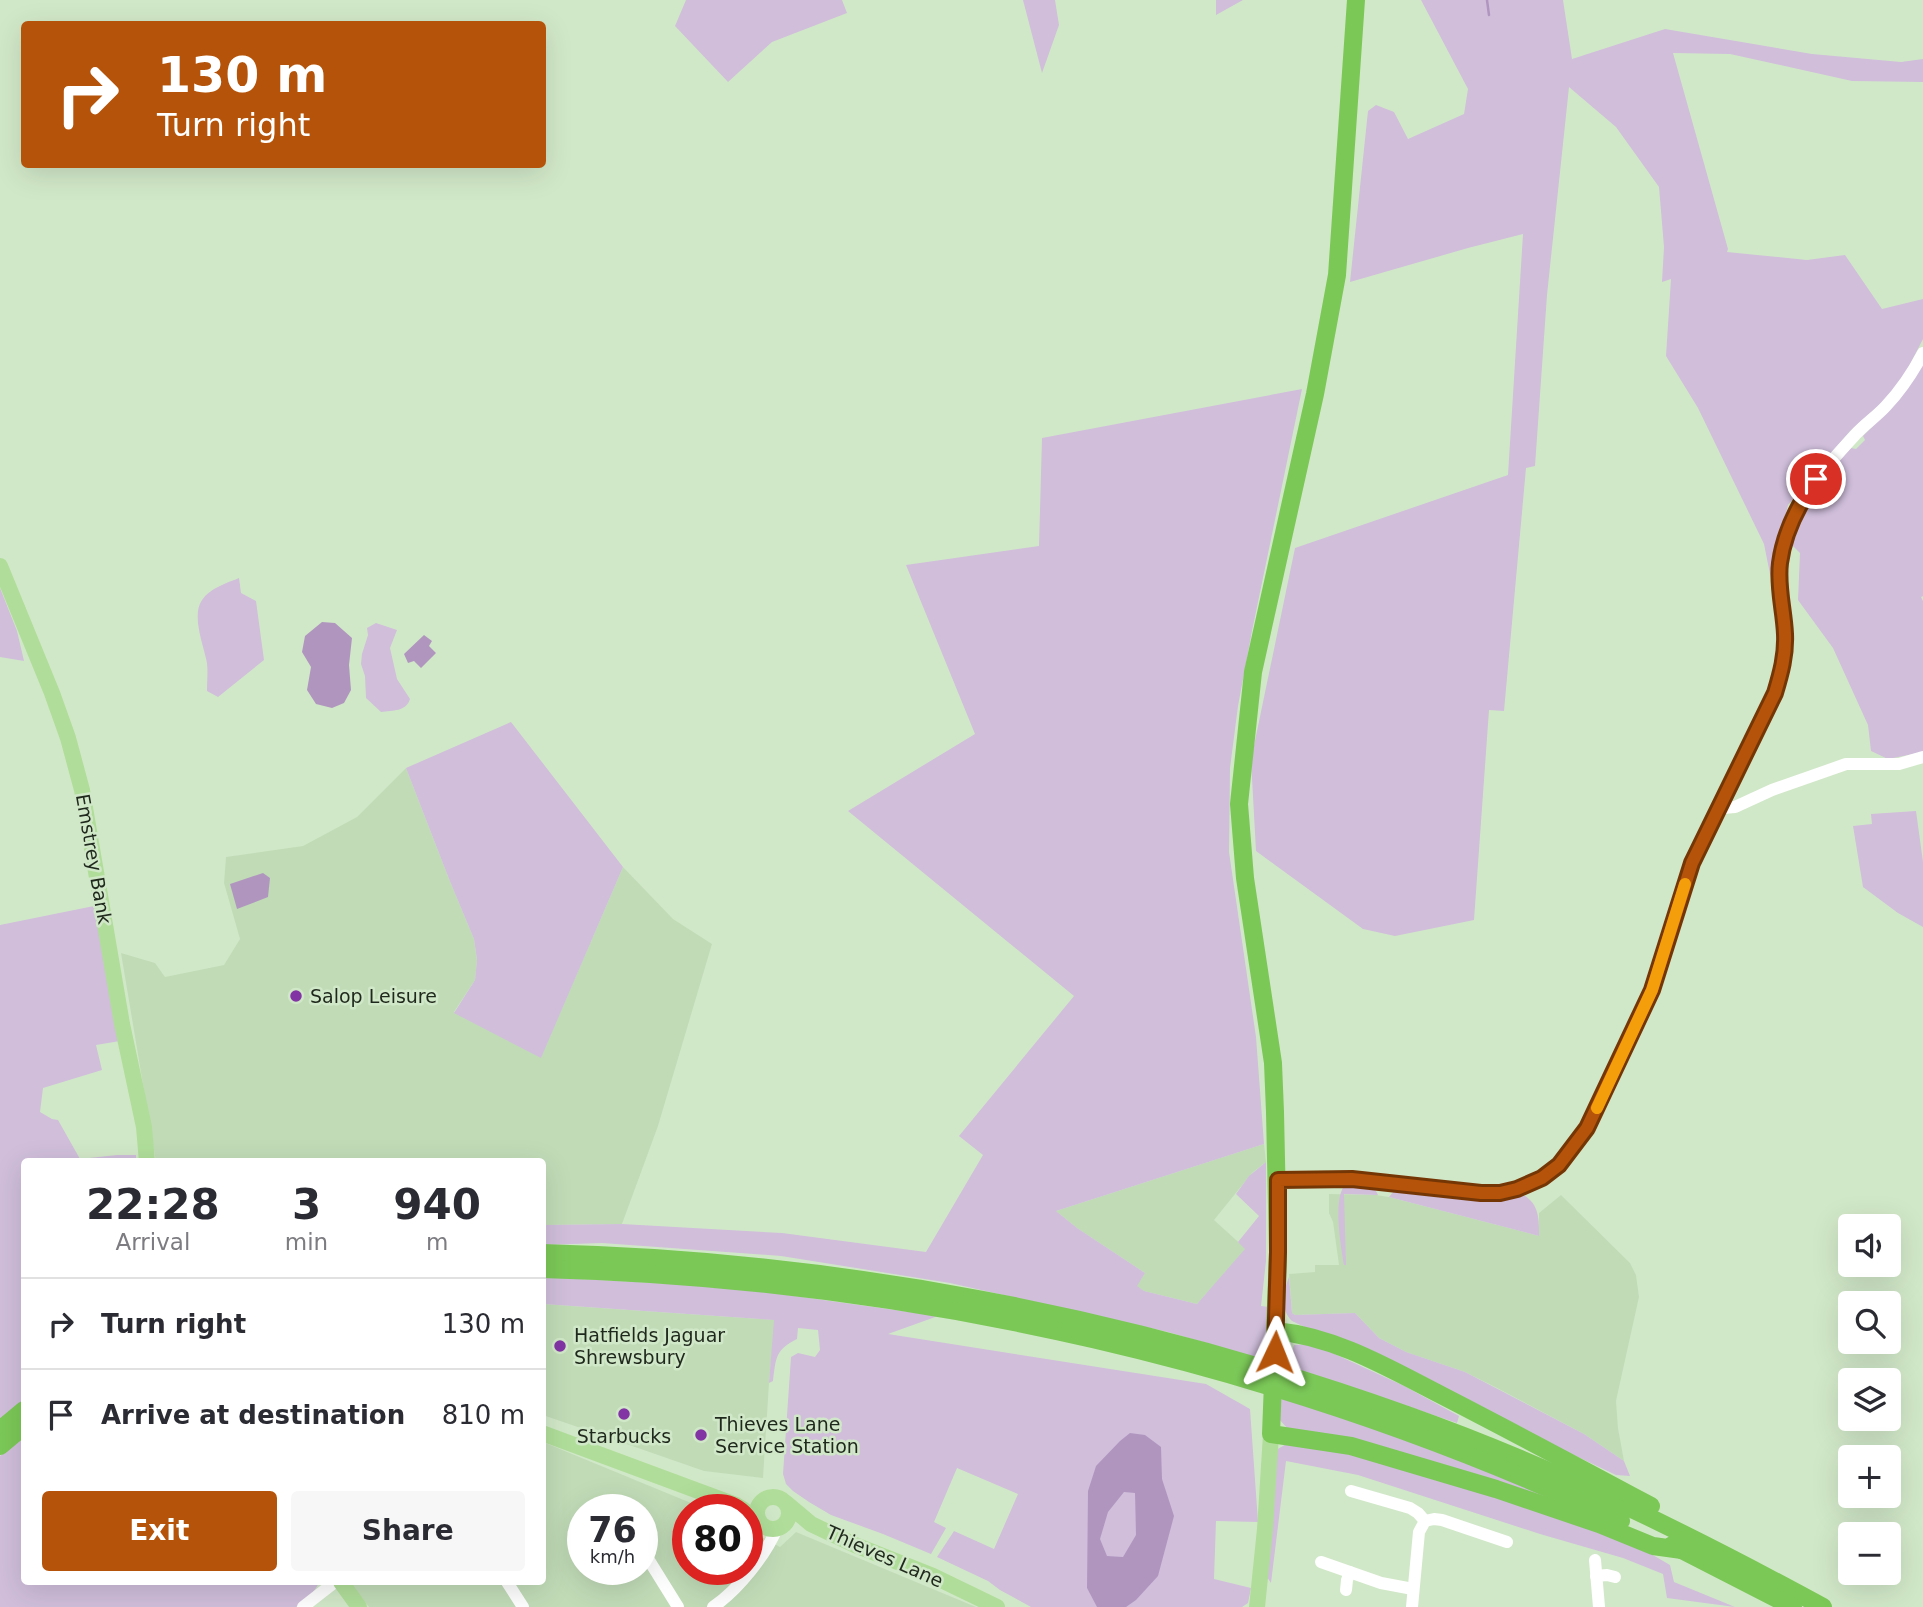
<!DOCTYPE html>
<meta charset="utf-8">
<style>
body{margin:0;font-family:"DejaVu Sans",sans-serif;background:#f7f7f7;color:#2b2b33;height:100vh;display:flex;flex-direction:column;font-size:26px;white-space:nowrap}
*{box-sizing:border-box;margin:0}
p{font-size:23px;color:#7c7c81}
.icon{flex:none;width:38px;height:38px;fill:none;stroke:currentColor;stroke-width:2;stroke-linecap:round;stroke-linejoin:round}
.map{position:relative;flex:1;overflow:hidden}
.side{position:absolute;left:21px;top:1158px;width:525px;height:427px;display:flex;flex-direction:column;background:#fff;border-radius:7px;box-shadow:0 7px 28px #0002}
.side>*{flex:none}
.guide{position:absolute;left:21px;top:21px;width:525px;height:147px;border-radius:7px;box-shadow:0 7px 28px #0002;background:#b45309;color:#fff;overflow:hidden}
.fabs{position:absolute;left:1838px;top:1214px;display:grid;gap:14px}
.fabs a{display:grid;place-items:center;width:63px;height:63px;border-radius:7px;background:#fff;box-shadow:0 7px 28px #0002;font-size:35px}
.speed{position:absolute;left:567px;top:1494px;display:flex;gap:14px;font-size:35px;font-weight:700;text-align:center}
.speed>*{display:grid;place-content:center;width:91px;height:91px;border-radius:50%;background:#fff;box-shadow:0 7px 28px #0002;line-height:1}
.speed small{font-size:18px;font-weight:400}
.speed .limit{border:10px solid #d22;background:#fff;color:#111}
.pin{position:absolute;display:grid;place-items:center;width:60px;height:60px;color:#fff;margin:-30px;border:4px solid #fff;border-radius:50%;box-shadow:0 2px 7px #0007}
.me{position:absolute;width:77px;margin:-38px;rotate:2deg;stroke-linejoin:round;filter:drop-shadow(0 0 5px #0008)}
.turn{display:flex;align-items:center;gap:24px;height:147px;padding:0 21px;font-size:32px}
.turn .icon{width:91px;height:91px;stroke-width:2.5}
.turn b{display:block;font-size:49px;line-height:60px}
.eta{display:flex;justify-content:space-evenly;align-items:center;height:119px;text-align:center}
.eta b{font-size:42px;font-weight:800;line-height:49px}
.cta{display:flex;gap:14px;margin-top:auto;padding:14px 21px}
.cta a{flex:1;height:80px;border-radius:7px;background:#b45309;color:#fff;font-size:28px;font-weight:800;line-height:80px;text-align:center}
.cta a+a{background:#f7f7f7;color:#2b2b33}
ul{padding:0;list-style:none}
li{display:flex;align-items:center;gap:21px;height:91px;padding:0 21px;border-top:2px solid #e1e1e2}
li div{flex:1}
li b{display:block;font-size:26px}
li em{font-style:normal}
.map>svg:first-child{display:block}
</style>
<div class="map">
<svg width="1923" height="1607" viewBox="0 0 1923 1607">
<rect width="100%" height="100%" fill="#d1e8c8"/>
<g fill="#c1dbb7" fill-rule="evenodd">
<path d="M406,768l43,111 25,60 3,22 -2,19 -21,32 87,45 82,-190 50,52 39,25 -54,182 -36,98 -79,1 -1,-63h-386l-35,-209 34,10 10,14 59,-12 16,-26 -16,-56 2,-26 77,-11 54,-29z"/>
<path d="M1264,1144l2,18 -14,11 -38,47 32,29 -49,55 -53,-13 -8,-5 9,-13 -68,-45 -21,-17z"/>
<path d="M1329,1194l47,1 13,2 150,39v-23l22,-18 69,68 6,12 3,22 -23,104 2,27 6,33 -40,-27 -87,-46 -32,-16 -59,-20 -27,-14 -24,-25 -60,2 -3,-2 -3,-39 26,-2v-7h24l-6,-43 -4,-9z"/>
<path d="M542,1304l233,16 -6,63 -6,95 -59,-7 -161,-56z"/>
<path d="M543,1442l165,68h-20v60h59v-41l33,18 16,-15 180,75h-607l-19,-25h192zM583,1510h59v60h-59z"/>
</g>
<g fill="#d0bedb">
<path d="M686,0h156l5,13 -75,29 -44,40 -53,-56z"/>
<path d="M1023,0h32l4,25 -17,48z"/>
<path d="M1216,0h27l-27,15z"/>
<path d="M1421,0h142l9,59 93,-30 147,25 89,8 22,-3v23l-71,-1 -122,-27 -57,-1 55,196 -1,3 80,8 38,-5 37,54 41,-10v40l-17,33 -20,27 -36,32 -62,74 -17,74 -7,-35 -66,-136 -32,-52 5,-77 -9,3 2,-35 -5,-60 -43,-60 -47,-40 -22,208 -12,171 -9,2 -22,243 -15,-1 -15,210 -79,16 -32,-7 -107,-78 -5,-91 44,-212 213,-73 15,-241 -55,14 -118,34 18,-171 8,-6 18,7 14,27 56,-25 4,-25z"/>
<path d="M1923,362v234l-2,1 2,4v151l-35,7 -17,-8 -3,-26 -35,-77 -35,-48 2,-47 -9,-9 18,-43 17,-25 25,-28 5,1 9,-9 -2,-4 31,-31z"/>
<path d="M1302,389l-50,242 -14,75 -8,62 -1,84 27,185 8,107 -208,67 21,17 68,45 -8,13 7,5 53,13 48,-55 -7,-7 21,-26 -23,-22 13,-18 17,-14v99l-5,45 8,1 -4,53 -97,-28 -218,-49 -169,-27 -179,-13 -59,2v-20l79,-1 160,9 144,19 57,-97 -24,-19 115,-140 -226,-185 127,-77 -69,-169 133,-19 3,-108z"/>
<path d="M239,578l2,15 15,8 8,59 -46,37 -11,-6c0,-9 1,-19 0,-28 -3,-17 -16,-47 -5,-63 8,-12 25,-17 37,-22z"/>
<path d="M0,588l17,43 7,30 -24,-4z"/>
<path d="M376,623l21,7 -7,18 7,31 13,20c-4,13 -17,11 -29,13l-15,-14 -1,-22 -4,-12 1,-10 6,-19 -1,-7z"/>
<path d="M511,722l112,145 -82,191 -87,-45 21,-33 2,-20 -3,-21 -25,-60 -43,-111z"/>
<path d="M1916,811l7,51v65l-25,-14 -35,-26 -10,-61 19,-2 -1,-10z"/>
<path d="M94,906l26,135 -24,4 6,25 -59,18 -3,24 12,7 6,1 22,39 37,-4h19v7h-112v239l-24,20v-496z"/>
<path d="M1349,1185c11,1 25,-2 29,10l-34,-1 2,71h-2c-3,-19 -11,-63 0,-79z"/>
<path d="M1400,1188l122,6c17,9 17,24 17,42l-150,-39 5,-6z"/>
<path d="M542,1277l188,10 208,29 -50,18 318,50 44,25 8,113 -42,-1 -2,58 37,9 -3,15 -6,4h-211l-31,-17 -12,-9 -51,-24 17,-26 40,18 24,-55 -61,-26 -23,54 12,6 -15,26 -48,-20 -52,-19 -22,-13 -16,-11 -7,-7 -3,-10 8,-117 7,-4 17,4 5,-7 -2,-20 -20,-2 -1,11c-22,11 -21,19 -24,42l-4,2 5,-63 -231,-16z"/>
<path d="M1289,1277l3,36 3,2 60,-2 24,25 27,14 59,20 119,62 40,27 6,15 -14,-1 -324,-154c-12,-12 -9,-29 -3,-44z"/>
<path d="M1313,1344l91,42 55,30 -2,7 -169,-57 6,-21z"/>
<path d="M1280,1397l140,47 149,59 -281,-74 -10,-11z"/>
<path d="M24,1436v146h295c-4,11 -14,18 -23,25h-296v-151z"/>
<path d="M1288,1443l81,15 167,52 103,37 31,18 4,17 61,25 -68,-9 -4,-24 -40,-16 -83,-24 -182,-59 -72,-14 -15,122 -4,-6 9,-127z"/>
</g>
<g fill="#b096bf" fill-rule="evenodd">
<path d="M322,622l13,1 17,15 -3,27 2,25 -7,13 -12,5 -16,-4 -9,-14 4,-23 -9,-15 3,-16z"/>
<path d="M424,635l8,6 -3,5 7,7 -15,15 -7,-7 -6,2 -4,-9z"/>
<path d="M263,873l7,5 -2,19 -31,12 -7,-25z"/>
<path d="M1130,1433l15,2 16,12 1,32 12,37 -16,60 -22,24 -10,7h-29l-10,-19 1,-97 8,-25 24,-25zM1124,1492l11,1 1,42 -13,22 -16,-1 -7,-17 8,-27z"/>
</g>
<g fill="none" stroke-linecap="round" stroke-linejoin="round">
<path stroke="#b096bf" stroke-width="2.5" d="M1487,0l2,15"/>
<g stroke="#fff" stroke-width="12">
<path d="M1719,807l4,1 12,-1 37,-17 74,-26h53l24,-7"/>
<path d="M1278,1180l74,-1 129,14h19l17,-4 26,-11 17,-13 27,-37 65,-138 40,-127 83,-170c6,-19 10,-37 10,-58 -1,-40 -13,-70 4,-110 15,-35 41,-63 66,-90 10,-11 22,-19 31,-29 15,-16 27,-34 37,-53"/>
<path d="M1351,1491l59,17 8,5 7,8"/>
<path d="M642,1549l36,58"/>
<path d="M1595,1560l4,47"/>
<path d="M1321,1562l60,21 32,6"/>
<path d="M1596,1576l11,-1 8,2"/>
<path d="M507,1582l16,25"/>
<path d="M1346,1590l1,-10 3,-8"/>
<path d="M303,1607l32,-25"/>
<path d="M713,1607c25,-17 53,-52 64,-79"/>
<path d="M1412,1607l7,-75 6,-11 9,-2 8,1 65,22"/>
</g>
<g stroke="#b0de9a" stroke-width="16">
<path d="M0,566l52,127 16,45 14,52 40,234 22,103 3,35"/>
<path d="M542,1433l194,72 8,5"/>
<circle cx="773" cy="1513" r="16"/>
<path d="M786,1503l25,21 44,21 78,31 64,31"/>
<path d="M341,1582l18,25"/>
<path d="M1257,1607l8,-78 6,-95"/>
</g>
<g stroke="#7bc857" stroke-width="18">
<path d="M1356,0l-19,275 -22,119 -62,278 -14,132 6,74 28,185 2,49 3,140 -7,182 80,12 145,43 103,35 54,22 29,4"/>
<path d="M542,1253c294,7 588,63 865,162 144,51 282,119 416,192"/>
<path d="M542,1269c372,10 742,94 1079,252"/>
<path d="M1276,1331c61,6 114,38 167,65 70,36 139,73 208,110"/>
<path d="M0,1430l24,-20"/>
<path d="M0,1446l24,-20"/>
<path d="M1672,1545l121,62"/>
</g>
</g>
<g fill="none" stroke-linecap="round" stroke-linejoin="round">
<defs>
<path id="route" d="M1275,1352l3,-100v-72l74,-1 129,14h19l17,-4 25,-11 17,-13 28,-37 65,-138 40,-127 83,-170c6,-20 11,-38 10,-59 -1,-24 -8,-47 -5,-71 4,-31 18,-58 36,-84"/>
</defs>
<use href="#route" stroke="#753606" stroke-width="18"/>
<use href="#route" stroke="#b45309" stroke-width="12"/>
<path stroke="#f59e0b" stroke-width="12" d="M1597,1108l55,-118 33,-106"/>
</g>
<g fill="#8234a5" stroke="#d1e8c8" stroke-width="2.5">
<circle cx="296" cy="996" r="7"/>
<circle cx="560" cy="1346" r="7"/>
<circle cx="624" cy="1414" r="7"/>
<circle cx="701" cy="1435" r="7"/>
</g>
<g text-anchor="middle" stroke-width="5" stroke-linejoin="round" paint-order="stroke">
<g font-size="19" fill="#1f281c" stroke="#d1e8c8">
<text transform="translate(94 859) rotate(80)" y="7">Emstrey Bank</text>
<text transform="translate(885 1556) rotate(24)" y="7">Thieves Lane</text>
</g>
<g font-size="19" fill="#1f281c" stroke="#d1e8c8" text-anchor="start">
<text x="310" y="1003">Salop Leisure</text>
<text x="574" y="1342">Hatfields Jaguar<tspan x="574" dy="22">Shrewsbury</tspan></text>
<text x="715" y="1431">Thieves Lane<tspan x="715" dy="22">Service Station</tspan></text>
<text x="624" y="1443" text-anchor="middle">Starbucks</text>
</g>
</g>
</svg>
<div class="fabs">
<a><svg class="icon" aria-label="sound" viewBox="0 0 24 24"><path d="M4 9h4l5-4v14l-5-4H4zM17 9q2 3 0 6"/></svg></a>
<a><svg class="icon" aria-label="search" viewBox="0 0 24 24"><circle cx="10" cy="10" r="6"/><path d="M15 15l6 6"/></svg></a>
<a><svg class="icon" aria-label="layers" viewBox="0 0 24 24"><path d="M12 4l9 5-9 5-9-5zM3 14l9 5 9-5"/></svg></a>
<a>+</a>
<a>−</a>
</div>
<div class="speed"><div>76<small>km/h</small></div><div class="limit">80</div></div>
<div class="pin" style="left:1816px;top:479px;background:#d93025"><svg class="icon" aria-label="arrive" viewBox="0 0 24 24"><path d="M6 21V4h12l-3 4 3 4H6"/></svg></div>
<svg class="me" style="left:1275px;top:1352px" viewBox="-20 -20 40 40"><path d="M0-17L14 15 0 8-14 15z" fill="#b45309" stroke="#fff" stroke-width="4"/></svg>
<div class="guide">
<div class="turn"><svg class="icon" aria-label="right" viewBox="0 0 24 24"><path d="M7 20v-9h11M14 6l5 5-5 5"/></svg><div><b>130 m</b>Turn right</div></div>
</div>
<section class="side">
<div class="eta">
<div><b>22:28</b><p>Arrival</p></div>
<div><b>3</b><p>min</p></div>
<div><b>940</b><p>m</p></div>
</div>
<ul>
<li><svg class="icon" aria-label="right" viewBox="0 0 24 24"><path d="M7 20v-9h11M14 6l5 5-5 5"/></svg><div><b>Turn right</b></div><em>130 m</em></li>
<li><svg class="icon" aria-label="arrive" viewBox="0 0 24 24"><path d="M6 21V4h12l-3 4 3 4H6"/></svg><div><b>Arrive at destination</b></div><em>810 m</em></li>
</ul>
<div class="cta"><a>Exit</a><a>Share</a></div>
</section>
</div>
